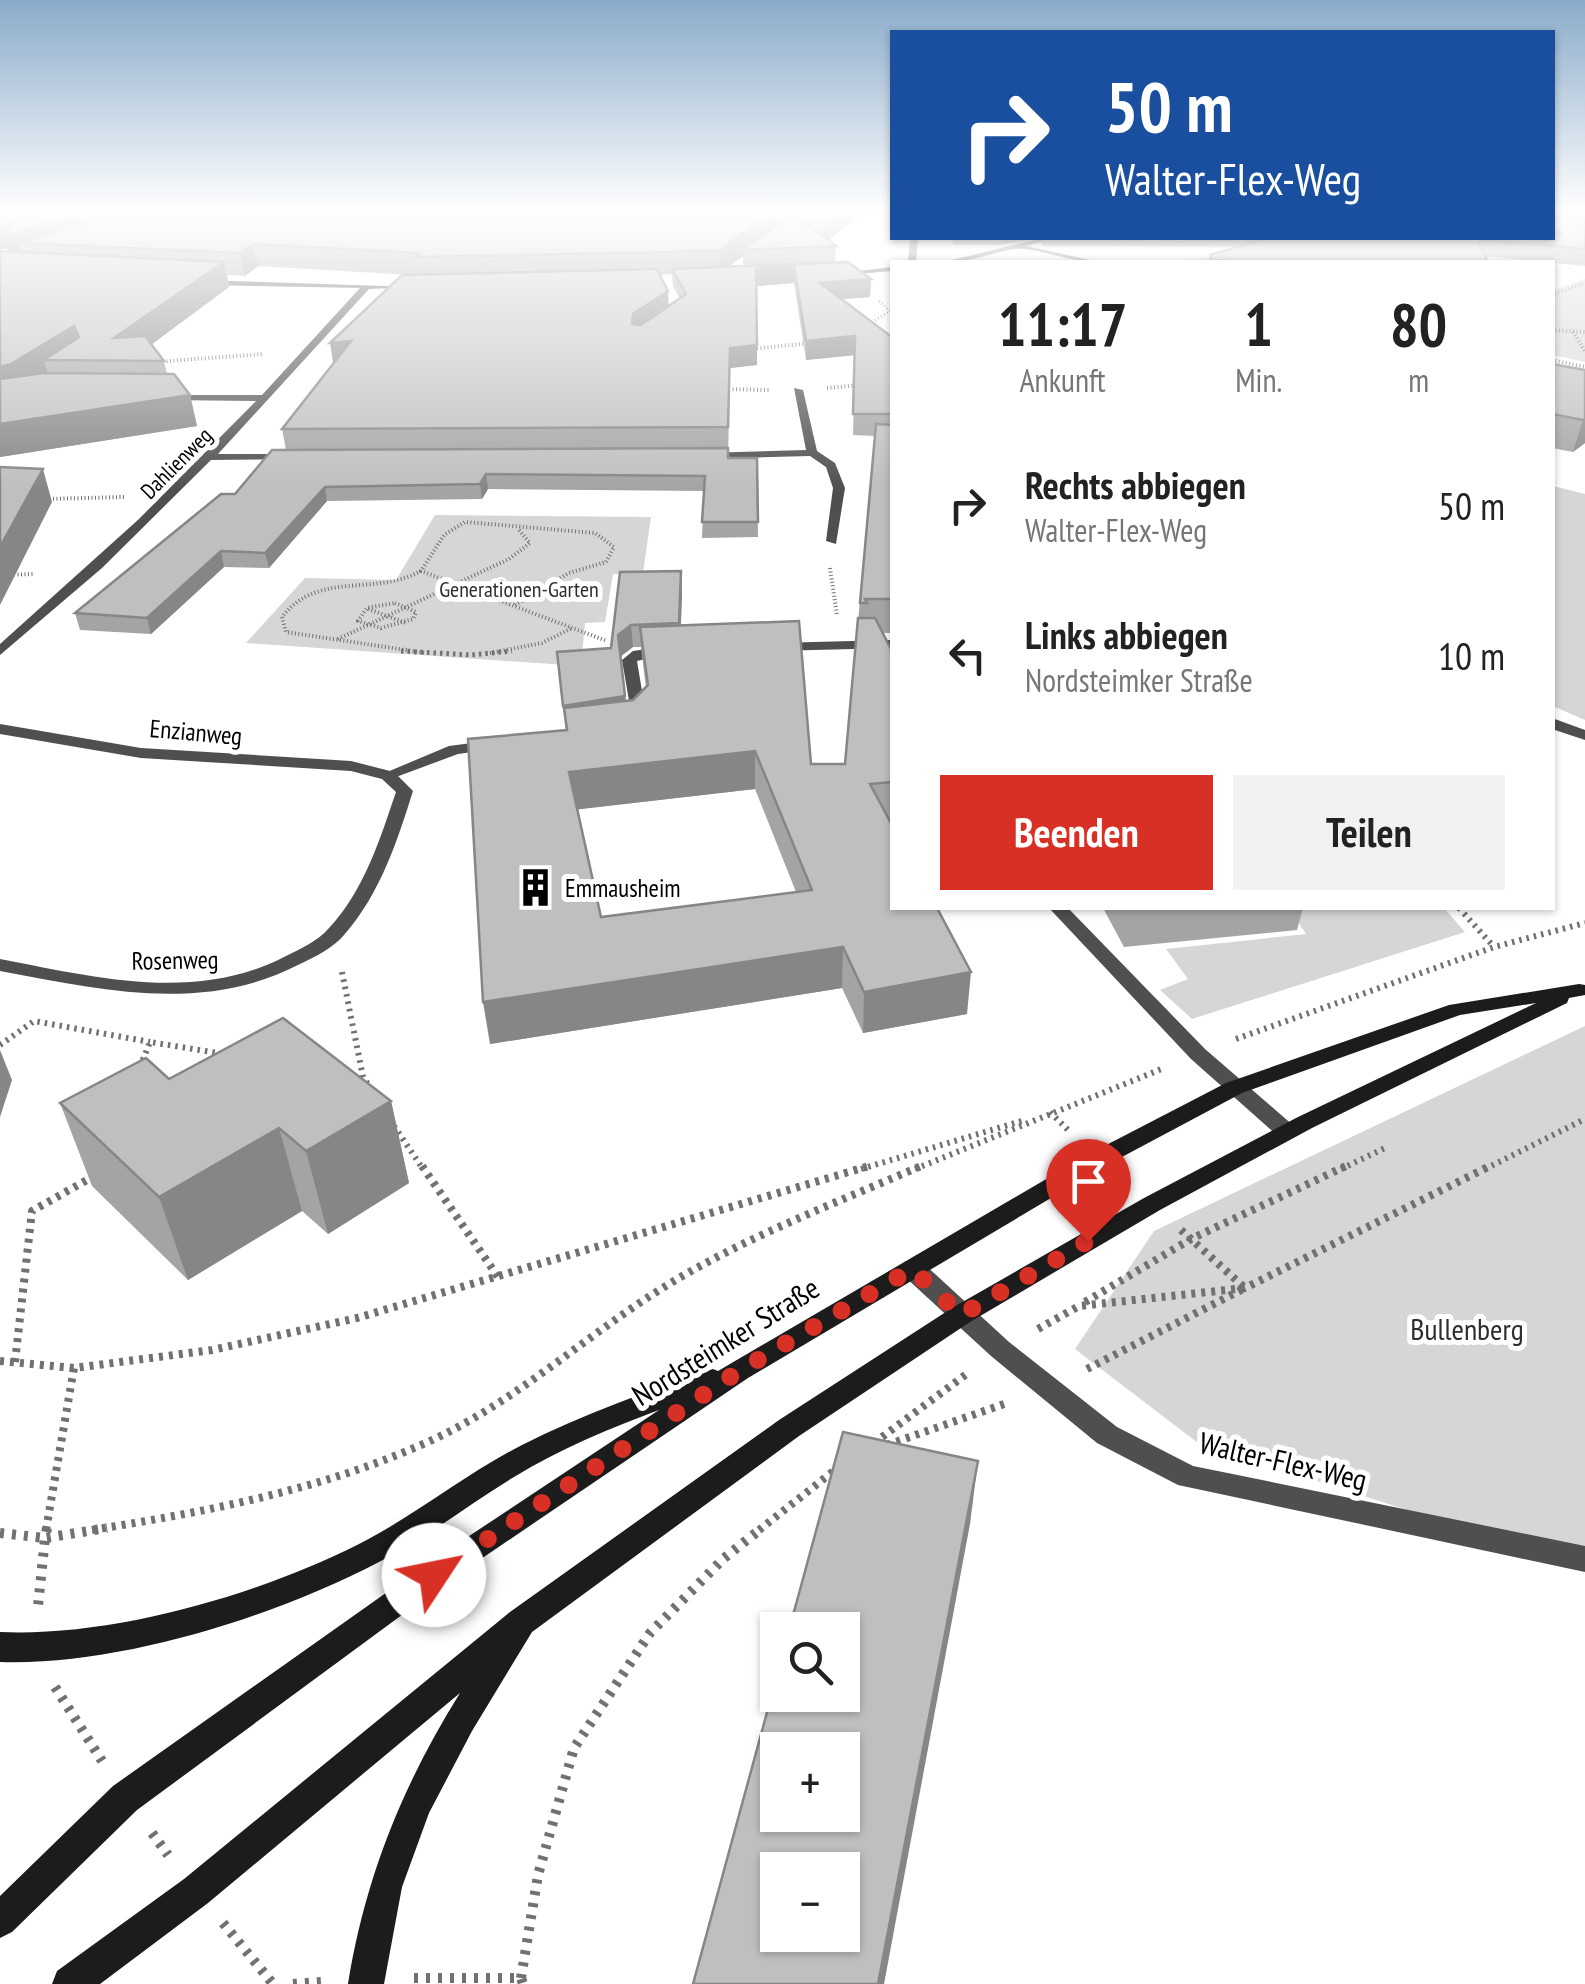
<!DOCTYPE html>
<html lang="de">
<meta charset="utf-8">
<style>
body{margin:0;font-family:"PT Sans Narrow",sans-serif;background:#f2f2f2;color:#222;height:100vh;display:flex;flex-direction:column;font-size:38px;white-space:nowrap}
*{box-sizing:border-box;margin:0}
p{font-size:32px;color:#767676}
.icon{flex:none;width:55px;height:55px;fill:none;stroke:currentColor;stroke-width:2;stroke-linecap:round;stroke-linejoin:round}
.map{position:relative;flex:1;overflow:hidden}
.details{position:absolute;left:890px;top:260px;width:665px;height:650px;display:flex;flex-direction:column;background:#fff;border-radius:0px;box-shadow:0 2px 8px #0004}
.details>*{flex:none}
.guide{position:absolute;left:890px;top:30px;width:665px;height:210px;border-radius:0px;box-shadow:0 2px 8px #0004;background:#1a4fa0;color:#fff;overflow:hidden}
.fabs{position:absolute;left:760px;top:1612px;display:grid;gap:20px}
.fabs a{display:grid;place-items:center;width:100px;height:100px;border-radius:0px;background:#fff;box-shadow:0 2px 8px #0004;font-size:50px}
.pin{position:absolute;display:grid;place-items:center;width:85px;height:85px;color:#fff;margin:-102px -42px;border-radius:50% 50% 50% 0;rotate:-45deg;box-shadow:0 0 10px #0007}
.pin .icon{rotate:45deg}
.me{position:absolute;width:110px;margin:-55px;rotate:56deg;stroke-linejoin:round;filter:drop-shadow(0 0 8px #0008)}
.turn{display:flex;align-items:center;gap:35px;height:210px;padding:0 50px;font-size:45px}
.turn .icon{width:130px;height:130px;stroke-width:2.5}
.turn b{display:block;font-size:70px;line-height:85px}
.eta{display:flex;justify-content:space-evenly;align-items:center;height:170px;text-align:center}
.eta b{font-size:60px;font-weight:700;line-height:70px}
.button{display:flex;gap:20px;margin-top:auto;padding:20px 50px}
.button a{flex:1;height:115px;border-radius:0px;background:#d93025;color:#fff;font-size:40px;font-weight:700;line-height:115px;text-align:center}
.button a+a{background:#f2f2f2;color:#222}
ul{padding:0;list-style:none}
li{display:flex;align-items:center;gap:30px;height:150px;padding:0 50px}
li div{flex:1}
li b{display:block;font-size:38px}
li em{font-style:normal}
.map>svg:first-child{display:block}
</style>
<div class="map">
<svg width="1585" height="1984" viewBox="0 0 1585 1984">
<rect width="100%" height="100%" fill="#fff"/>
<g fill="#d6d6d6">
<path d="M1585,279v83l-32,-7 -1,-64z"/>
<path d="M1553,486l32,8v226l-32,-14z"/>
<path d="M435,515l216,2 -8,56 -30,1 -8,48 -20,1 -4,43 -335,-23 59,-65 91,2z"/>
<path d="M1289,908h155l21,24 -273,87 -32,-29 28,-11 -22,-30 140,-15z"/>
<path d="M1585,1026v533l-59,-11 -328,-105 -123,-94 79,-118z"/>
</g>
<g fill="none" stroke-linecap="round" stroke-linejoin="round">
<g stroke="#717171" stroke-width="2.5" stroke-dasharray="1 2.5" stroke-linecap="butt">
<path d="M1176,262l41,-4"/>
<path d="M1552,295l33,-12"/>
<path d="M869,324l21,-13 -11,-10"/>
</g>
<g stroke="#717171" stroke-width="4" stroke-dasharray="1 2.5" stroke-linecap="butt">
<path d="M1552,330l33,2"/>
<path d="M1573,332l12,19"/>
<path d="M750,349l62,-6"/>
<path d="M1552,360l33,7"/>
<path d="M156,362l107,-8"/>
<path d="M827,388l33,-3"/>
<path d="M722,389l48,1"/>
<path d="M46,499l78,-2"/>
<path d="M830,568l7,47"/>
<path d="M421,571c-47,26 -103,-1 -139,46l4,15 140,21"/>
<path d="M0,575l34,-1"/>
<path d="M395,603l21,9 -3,7 -32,9 -23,-7 9,-13z"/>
<path d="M515,605l54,-32 37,-11 8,-15 -19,-14 -130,-11 -21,13 -23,36 186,70"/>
<path d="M368,609l38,14"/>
<path d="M338,639l171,-80 21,-16 -11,-13"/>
<path d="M490,653l52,-10 30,-15"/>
</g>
<path stroke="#717171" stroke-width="5" stroke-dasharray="2.5 4" stroke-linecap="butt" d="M401,651l70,4 41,-4"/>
<g stroke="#717171" stroke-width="6" stroke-dasharray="2.5 5" stroke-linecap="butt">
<path d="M1459,908l35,39"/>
<path d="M342,972l21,105 9,13"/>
<path d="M1236,1039l258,-92 91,-24"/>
<path d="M0,1045l34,-24 116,21"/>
<path d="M140,1067l10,-25 74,12"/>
<path d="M1050,1112l21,21"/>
<path d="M394,1126l29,43"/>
<path d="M861,1169l164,-49"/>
<path d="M915,1169l249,-101"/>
<path d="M1341,1169l44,-21"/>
<path d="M1485,1169l100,-50"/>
</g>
<g stroke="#717171" stroke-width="8" stroke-dasharray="4 6" stroke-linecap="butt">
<path d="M422,1166l76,111"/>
<path d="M1085,1302l106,-63 155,-73"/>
<path d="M1038,1329l41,-23 166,-18 245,-122"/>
<path d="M0,1361l74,7 138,-18 145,-32 512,-152"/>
<path d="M15,1362l17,-151 62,-35"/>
<path d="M1087,1369l158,-81 -64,-58"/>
<path d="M874,1443l94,-70"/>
<path d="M887,1445l120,-42"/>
<path d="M46,1530l28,-162"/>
<path d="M92,1530c112,-18 224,-39 329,-85 93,-40 166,-112 253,-164 77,-46 164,-79 247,-115"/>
<path d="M759,1530l76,-60"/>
</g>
<g stroke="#717171" stroke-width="10" stroke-dasharray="4 8" stroke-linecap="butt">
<path d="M47,1528l-2,10 62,-10"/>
<path d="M0,1533l45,5 -7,68"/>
<path d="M55,1687l47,74"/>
<path d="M152,1833l16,22"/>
<path d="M223,1923l50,61"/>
<path d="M414,1978h107l2,6"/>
<path d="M521,1978l17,-103 36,-127 76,-115 73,-74 39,-31"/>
<path d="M293,1984l28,-2"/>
</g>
<g fill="#4f4f4f" fill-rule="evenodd">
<path d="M910,238h8l-2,24h-8z"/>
<path d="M892,640v8l-117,3 -7,-4 7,-4z"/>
<path d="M666,646l7,4 -2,3 -34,8 10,60 -2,3h-12l-11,-64 11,-9z"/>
<path d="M1552,718l33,12v10l-33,-11z"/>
<path d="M495,740l8,5 -2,3 -43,6 -70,26 -8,-5 69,-29z"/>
<path d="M1049,908h19l137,141 90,78 3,5 -3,5h-16l-88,-78z"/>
</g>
<g fill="#4f4f4f" fill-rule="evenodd">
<path d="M1043,238h12l-29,8 73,16c-27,2 -63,-16 -85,-13 -23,3 -46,15 -70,13z"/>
<path d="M892,267v4l-56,5 -4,-2z"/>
<path d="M199,280l217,7 -47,2 -151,165h72l4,1v4l-83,1 -109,108 -102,87v-11l139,-125 117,-118 -92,-1 -4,-5h102l98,-107 -158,-3z"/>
<path d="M794,388l9,2 14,61 18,12 10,25 -9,56 -10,-3 7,-53 -7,-21 -16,-11 -106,3 -6,-3 6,-3 102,-3z"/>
<path d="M0,724l141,24 210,13 43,11 19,19c-16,51 -33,103 -69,144 -11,13 -29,22 -44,29 -96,50 -199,26 -300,7v-12c94,18 195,44 284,-2 16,-8 34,-16 45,-29 35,-37 51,-89 67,-136l-14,-13 -31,-8 -210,-13 -141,-24z"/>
<path d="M913,1260l9,2 87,80 108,85 76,39 392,80v26l-407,-87 -81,-42 -106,-87 -87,-80 -3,-7 3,-7z"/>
</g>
<path fill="#1c1c1c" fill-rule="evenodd" d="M1579,984l6,1v10l-16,3 -2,5 -255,125 -152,82 -190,112 -171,114 -267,196 -60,99 -43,82 -27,74 -18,97h-36c17,-106 55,-200 112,-291l-252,210 -108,81h-48l5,-13 127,-92 326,-267 269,-192 173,-112 192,-110 152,-80 240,-115 -76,12 -218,78 -137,73 -357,212 -304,206 -307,226 -125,122 -12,6v-42l113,-110 311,-220 235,-156c-49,18 -99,39 -145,67 -45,27 -87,61 -135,85 -105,55 -260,104 -379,100v-30c113,5 258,-37 359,-88 57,-29 106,-70 163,-99 61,-31 126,-54 191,-76l5,2 371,-217 137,-71 223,-78z"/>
</g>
<g fill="#a4a4a4" fill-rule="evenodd">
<path d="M0,212h791l-3,5 7,-5h69l-36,28 8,6 -1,16 36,17 -1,18 -29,2 51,38v296h-9l9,18v170h-2l77,193 -104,19 -21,-45 -352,56 76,-314 -7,-55 52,-27 9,-76 62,20 -1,33 130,139h34l30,-328 -22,-1 2,-80 -49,5 -12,-77 -37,3v79l-27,3 -2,90h29l1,79 -56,1 2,-47 -216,-2 -6,10 -155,2 -58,67 -45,-1 -73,67 -71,-4 -5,-17 160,-119 51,-44 -4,-21 53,-67h-2l79,-87 -154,-9 -13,10 -18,-1 2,12 -77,57 12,17 3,13 23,21 7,31 -197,31 8,-206 -1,-3 -7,2zM743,256v10h-14zM672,274l1,12 7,13 -12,7v-15l-8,-16zM633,647h8l5,41 -13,12 -7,1 -5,-45zM755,789l41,103 -195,25 -23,-108z"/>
<path d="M1552,212l33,2v52l-100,-10 3,6h-279l1,-7 26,-8 -194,-1v-8h510z"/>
<path d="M952,238h86l-41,7h-44z"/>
<path d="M1552,364l33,6v73l-12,9 -21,-4z"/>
<path d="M1103,908h200l-6,22 -173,17z"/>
<path d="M169,1079l222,22 18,82 -81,51 -26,-23 -114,69 -96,-94 -32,-83z"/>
</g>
<g fill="#868686">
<path d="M85,212h76l-142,31 3,11 -12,4 -3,-10 -7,2v-24l12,-3z"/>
<path d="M772,212h19l-7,12 -41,26v6l-23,17 -1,-22z"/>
<path d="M837,212h27l-40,32v-22z"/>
<path d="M998,238h40l-41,7z"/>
<path d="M253,244l5,22 -13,10 -5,-23z"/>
<path d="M224,262l5,25 -100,74 -15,-23z"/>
<path d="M794,266v17l-37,3v79l-27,3 -1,80 1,-100 26,-79z"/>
<path d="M871,279l-1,18 -51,4 1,-18z"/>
<path d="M668,291l1,18 -36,34v-29z"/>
<path d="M74,326l8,27 -38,7 4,15 -48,24v-32z"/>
<path d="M855,336v19l-49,5v-19z"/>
<path d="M351,341l3,19 -21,2 -3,-19z"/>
<path d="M190,395l7,31 -197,31v-33z"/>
<path d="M1585,419v24l-12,9 10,-32z"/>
<path d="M43,469l9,33 -52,103v-58z"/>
<path d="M486,474l2,15 -6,10 -2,-15z"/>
<path d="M325,487l2,14 -58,67 -4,-15z"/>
<path d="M221,551l3,16 -73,67 -4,-16z"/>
<path d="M681,571l1,21 -2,53 -1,-22z"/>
<path d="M631,625l2,22 -13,10 -2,-22z"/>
<path d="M625,696l2,23 -63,-11 2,21 -3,-23z"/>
<path d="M755,751v38l-182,21 -4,-38z"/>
<path d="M843,947l-1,41 -352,56 -7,-42z"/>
<path d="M971,972l-4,42 -104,19 1,-41z"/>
<path d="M0,1050l12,30 -12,37z"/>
<path d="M391,1101l18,82 -81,51 -22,-83z"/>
<path d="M279,1128l23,83 -114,69 -29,-83z"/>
<path d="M978,1461l-8,63 -86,460h-6z"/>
</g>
<g fill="#bfbfbf" stroke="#868686" stroke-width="2.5" fill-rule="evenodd">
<path d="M0,212h85l-81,24 8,-13 -12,3z"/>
<path d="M116,212h656l-53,39 -304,6 4,-4 -166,-9 -13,9 -221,-10z"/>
<path d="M795,212h42l-13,10h-20l32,24 -93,4z"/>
<path d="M1552,212l33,2v35l-108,-10 11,23h-223l-54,-2 -1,-5 59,-17h265l19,2 8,-5 -3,-5h-6z"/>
<path d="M0,251l224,11 -110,76 31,-2 19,25 -120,-1 35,-23 -5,-11 -63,38 -11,3z"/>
<path d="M848,262l23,17 -51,4 72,54v77h-39l2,-78 -49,5 -12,-75 -38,3 1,76 -27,3 -2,79 -446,2 69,-88 -21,2 72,-68 255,-6 11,22 -35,23 -1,10 9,1 45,-31 -14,-25z"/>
<path d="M1552,364l33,6v49l-2,1 -31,-6z"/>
<path d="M44,373l130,1 16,21 -190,29v-45z"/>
<path d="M876,424l16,1v174h-27l2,4h-7z"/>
<path d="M728,448v10h29l1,64h-56l3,-46 -219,-2 -6,10 -155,3 -60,66 -44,-2 -74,67 -72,-5 146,-119h14l37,-44z"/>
<path d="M0,467l43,2 -43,78z"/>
<path d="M681,571l-2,52 -48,2 -13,10 7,61 -62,10 -6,-54 54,-4 9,-76z"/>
<path d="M858,618h17l17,33v131l-22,2 22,41v83h45l34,64 -107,20 -21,-45 -360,55 -15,-263 99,-9 -3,-22 69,-8 15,-15 -8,-58 159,-6 12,143h34zM755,751l57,139 -211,27 -32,-145z"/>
<path d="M283,1018l108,83 -85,50 -27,-23 -120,69 -99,-94 86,-45 23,21z"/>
<path d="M843,1432l135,29 -100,523h-185l85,-312v23h64v-65h-53zM778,1750h64v65h-64zM778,1870h64v65h-64z"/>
</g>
<linearGradient id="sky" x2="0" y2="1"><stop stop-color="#8aabca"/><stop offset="0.43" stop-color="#fff"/><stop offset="1" stop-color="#fff" stop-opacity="0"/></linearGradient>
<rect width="1585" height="490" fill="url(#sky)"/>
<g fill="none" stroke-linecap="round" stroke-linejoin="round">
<path stroke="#d93025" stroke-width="18" stroke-dasharray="0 32.4" d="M434,1575l305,-204 173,-102 49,46 127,-74"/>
</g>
<defs>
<symbol id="building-bare" viewBox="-9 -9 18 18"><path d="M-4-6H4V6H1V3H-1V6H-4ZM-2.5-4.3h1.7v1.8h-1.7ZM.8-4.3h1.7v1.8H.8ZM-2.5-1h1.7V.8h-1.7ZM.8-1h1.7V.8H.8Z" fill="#000" stroke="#fff" stroke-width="2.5" paint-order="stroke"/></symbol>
</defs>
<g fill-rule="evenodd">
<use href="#building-bare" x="508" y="860" width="55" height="55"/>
</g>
<g text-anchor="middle" stroke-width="10" stroke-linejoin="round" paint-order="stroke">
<g font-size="22" fill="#000" stroke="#fff">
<text transform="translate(176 463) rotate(-45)" y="8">Dahlienweg</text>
</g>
<g font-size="22" fill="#2d2d2d" stroke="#fff">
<text x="519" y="597">Generationen-Garten</text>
</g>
<g font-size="25" fill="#000" stroke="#fff">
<text transform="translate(196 732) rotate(5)" y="9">Enzianweg</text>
<text transform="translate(175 960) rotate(-1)" y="9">Rosenweg</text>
</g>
<g font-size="25" fill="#000" stroke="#fff" text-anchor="start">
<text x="565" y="897">Emmausheim</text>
</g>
<g font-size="30" fill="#2d2d2d" stroke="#fff">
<text x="1467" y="1340">Bullenberg</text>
</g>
<g font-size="30" fill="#000" stroke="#fff">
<text transform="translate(726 1342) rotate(-32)" y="10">Nordsteimker Straße</text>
<text transform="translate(1283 1462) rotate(13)" y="10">Walter-Flex-Weg</text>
</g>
</g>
</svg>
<div class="fabs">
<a><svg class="icon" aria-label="search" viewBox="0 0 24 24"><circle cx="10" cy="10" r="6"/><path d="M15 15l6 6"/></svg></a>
<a>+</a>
<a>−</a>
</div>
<div class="pin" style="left:1088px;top:1241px;background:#d93025"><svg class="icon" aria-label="arrive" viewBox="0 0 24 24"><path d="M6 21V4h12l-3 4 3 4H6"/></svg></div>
<svg class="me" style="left:434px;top:1575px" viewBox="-20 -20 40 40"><circle r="19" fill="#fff"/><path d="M0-13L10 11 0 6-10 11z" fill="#d93025"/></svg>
<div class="guide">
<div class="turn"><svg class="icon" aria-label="right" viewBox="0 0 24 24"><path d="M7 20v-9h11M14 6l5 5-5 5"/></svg><div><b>50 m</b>Walter-Flex-Weg</div></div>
</div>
<section class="details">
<div class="eta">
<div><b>11:17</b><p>Ankunft</p></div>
<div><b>1</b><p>Min.</p></div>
<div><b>80</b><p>m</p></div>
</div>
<ul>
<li><svg class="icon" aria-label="right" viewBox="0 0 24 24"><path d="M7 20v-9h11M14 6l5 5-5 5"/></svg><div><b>Rechts abbiegen</b><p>Walter-Flex-Weg</p></div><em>50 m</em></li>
<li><svg class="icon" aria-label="left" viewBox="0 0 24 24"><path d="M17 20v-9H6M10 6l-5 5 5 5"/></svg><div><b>Links abbiegen</b><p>Nordsteimker Straße</p></div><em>10 m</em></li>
</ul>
<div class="button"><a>Beenden</a><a>Teilen</a></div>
</section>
</div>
